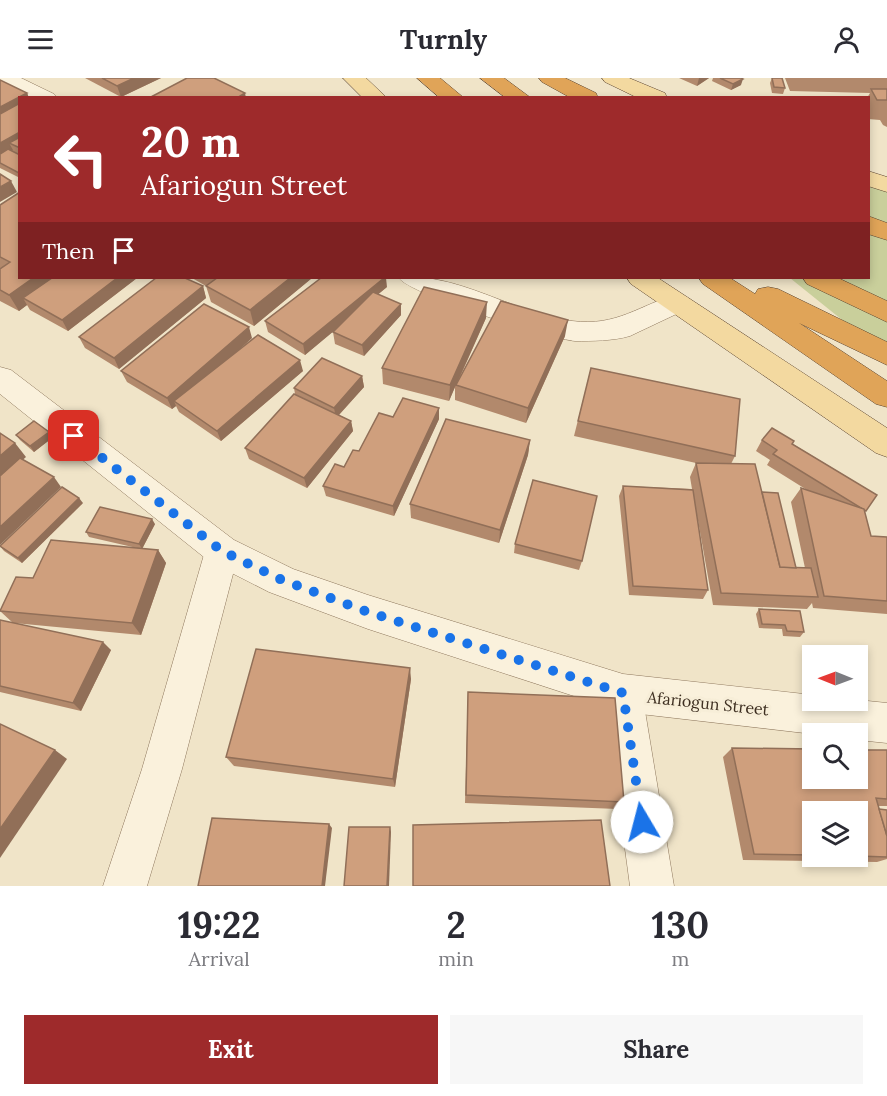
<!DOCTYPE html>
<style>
body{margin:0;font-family:Lora,serif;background:#f7f7f7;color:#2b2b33;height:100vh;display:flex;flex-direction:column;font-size:22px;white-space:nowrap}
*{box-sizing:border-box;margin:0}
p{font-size:20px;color:#7c7c81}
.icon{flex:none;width:33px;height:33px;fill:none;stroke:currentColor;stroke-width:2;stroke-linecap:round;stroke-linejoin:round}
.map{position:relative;height:808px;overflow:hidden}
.panel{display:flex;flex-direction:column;background:#fff;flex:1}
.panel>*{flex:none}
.top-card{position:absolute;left:18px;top:18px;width:852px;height:183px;border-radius:0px;box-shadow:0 3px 9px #0003;background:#9e2a2b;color:#fff;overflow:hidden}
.needle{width:39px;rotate:271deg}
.tools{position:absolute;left:802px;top:567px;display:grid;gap:12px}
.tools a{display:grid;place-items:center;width:66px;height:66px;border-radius:0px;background:#fff;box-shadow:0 3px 9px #0003;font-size:30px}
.pin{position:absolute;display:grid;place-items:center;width:51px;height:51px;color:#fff;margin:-26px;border-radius:12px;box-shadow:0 3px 9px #0006}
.me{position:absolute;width:66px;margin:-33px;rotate:352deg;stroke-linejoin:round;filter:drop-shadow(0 0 4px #0008)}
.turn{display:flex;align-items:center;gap:21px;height:126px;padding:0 24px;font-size:27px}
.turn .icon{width:78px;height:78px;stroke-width:2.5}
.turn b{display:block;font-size:42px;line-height:51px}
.then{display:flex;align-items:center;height:57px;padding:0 24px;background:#0003;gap:12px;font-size:22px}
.eta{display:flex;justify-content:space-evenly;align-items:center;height:102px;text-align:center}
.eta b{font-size:36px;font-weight:700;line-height:42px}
.button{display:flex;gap:12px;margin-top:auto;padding:12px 24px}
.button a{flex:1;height:69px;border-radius:0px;background:#9e2a2b;color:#fff;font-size:24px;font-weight:700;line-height:69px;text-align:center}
.button a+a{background:#f7f7f7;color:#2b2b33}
header{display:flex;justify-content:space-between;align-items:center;height:78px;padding:0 24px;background:#fff;font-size:27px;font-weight:700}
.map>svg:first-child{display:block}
</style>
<header><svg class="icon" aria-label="menu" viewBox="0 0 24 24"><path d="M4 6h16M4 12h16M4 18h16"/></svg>Turnly<svg class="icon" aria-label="person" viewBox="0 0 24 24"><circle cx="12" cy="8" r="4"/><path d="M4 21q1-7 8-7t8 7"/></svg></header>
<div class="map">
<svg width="887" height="808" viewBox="0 0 887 808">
<rect width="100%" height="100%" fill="#f0e4c8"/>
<path fill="#c9cf9b" d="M869,104l18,7v167l-97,-78h78z"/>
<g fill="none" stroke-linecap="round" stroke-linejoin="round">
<defs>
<g id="minor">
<path d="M0,0h21l33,16 3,4h-27l-30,-15z"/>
<path d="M399,200c58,-7 115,36 173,43 45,6 67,-16 106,-27l9,3 4,6 -4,6 -57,27c-17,5 -38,5 -55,5 -24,-2 -166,-47 -176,-63z"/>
<path d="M222,458l12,5 5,10 -57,218 -35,117h-44l39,-117 63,-218 5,-10z"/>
<path d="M623,597l13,5 6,13 32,193h-44l-26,-193 6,-13z"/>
</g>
<path id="tertiary" d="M0,289l11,3 223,170 59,29 75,26 255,79 190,21v5h45l29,3v40l-29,-3v-6h-45l-190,-22 -255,-83 -99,-37 -59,-30 -210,-168z"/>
<g id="primary">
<path d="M343,0h23l21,20h-24z"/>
<path d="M602,0h27l36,15 2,5h-29l-33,-16z"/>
<path d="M868,93l19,6v15l-19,-6z"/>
<path d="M627,200h31l229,150v29l-11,-4 -245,-169z"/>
</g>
<g id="motorway">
<path d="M417,0h23l24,20h-24z"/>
<path d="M480,0h24l27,20h-25z"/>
<path d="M539,0h26l31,15 2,5h-27l-29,-16z"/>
<path d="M868,138l19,7v17l-19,-6z"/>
<path d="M699,200h31l25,16 3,-5 10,-2 10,2 109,53v23l-88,-42 88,58v26l-11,-3 -173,-120z"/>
<path d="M803,200h35l49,23v21l-80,-38z"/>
</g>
</defs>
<use href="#minor" stroke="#8d765c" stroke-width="1"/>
<use href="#tertiary" stroke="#8d765c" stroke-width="1"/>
<use href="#primary" stroke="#5b4430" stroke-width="1"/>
<use href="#motorway" stroke="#5b4430" stroke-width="1"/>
<use href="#minor" fill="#faf1dc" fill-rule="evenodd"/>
<use href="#tertiary" fill="#faf1dc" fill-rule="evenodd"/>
<use href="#primary" fill="#f3d9a0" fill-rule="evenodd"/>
<use href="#motorway" fill="#e0a458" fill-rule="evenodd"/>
</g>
<g fill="#b2896c" fill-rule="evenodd">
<path d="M85,0h76l-40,19z"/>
<path d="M679,0h30l-12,8z"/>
<path d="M713,0h28v7l-10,5 -19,-9z"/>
<path d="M772,0l13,10 -2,6 -11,-1 -2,-10z"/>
<path d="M785,0h102v49l-4,-2 -3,-5 -12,-1v-21h-1l3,-5 -80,-2z"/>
<path d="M0,2l27,13 2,5h-9v80l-20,-10z"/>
<path d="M0,127l20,73h117l-69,53 -38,-21 -3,-5 -8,6 -19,-10z"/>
<path d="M192,200h120l-58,48 -43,-24 -5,-16z"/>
<path d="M203,208l3,12 -87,71 -34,-21 -6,-11z"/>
<path d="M387,209l-9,7 23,21 -37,41 -29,-12 -2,-12 5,-5 -33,28 -37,-23 -3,-11z"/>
<path d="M486,240l-25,57 104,-39 -39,87 -71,-23v-13l-6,14 -66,-17 -1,-16z"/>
<path d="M252,260l-17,15 68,18 -82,70 -42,-29 -3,-6 -4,3 -45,-27 -6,-11z"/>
<path d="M591,290l144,88 -4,8 31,28 34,76h9l-14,-66 10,-14 6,2 -40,-25 3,-5 -14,-9 6,-11 31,4 84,51 -12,17 6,24 16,1v77l-74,-6 -1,-5 -5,6 -94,-4 -16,-90 11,75 -5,9 -74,-4 -10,-99 4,-10 69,3 -2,-12 6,-14 -122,-27z"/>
<path d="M362,298l2,11 -25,28 12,6 2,10 -46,57 -58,-29 -4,-11 50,-54 -1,-6z"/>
<path d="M393,339l46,2 -45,97 -68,-20 -3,-10 21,-19z"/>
<path d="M16,357l36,3 -18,14 -14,-12z"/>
<path d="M530,362l-2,15 -29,88 -88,-25 -1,-14z"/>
<path d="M83,425l-61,60 -18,-12 -4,-5z"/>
<path d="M155,446l-13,25 16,1 8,13 -25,72 -127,-12 97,27 -30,61 -81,-19v-72l13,3 -13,-12 137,-63 -48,-11 -3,-5z"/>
<path d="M515,466l67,17 -3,9 -65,-17z"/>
<path d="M759,531l45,23 -4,5 -17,-1 -1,-7 -23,-1 -3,-14z"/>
<path d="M411,601l-16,108 -161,-21 -8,-9z"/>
<path d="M468,614l156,110 -6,7 -153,-6z"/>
<path d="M732,670l155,2v56h-9l1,3 8,1v49l-10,3 -134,-2 -20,-103zM813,734h45v44h-45z"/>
</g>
<g fill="#916f58">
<path d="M134,0h27l-40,19 -4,-11z"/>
<path d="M699,0h10l-12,8z"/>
<path d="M743,1l-2,6 -10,5 2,-6z"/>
<path d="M27,15l2,5h-9v13l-20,11v-15z"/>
<path d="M245,15l1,5h-9z"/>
<path d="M20,54v15l-11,-4 4,7 -13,8v-15z"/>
<path d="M11,103l6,11 -17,10v-15z"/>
<path d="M33,200h31l-41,20 4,7 -8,6 -10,-16z"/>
<path d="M117,200h20l-69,53 -6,-11z"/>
<path d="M290,200h22l-58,48 -4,-16z"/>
<path d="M384,200h2l1,9 -82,68 -2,-11z"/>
<path d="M203,208l3,12 -87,71 -5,-11z"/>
<path d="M487,224l-1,16 -30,67 -1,2 -6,14 1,-16z"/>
<path d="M401,226v11l-37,41 -2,-11z"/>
<path d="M568,242l-3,16 -39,87 2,-15z"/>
<path d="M249,249l3,11 -74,66 -4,-3 2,5 -4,3 -5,-11z"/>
<path d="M300,282l3,11 -82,70 -4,-10z"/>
<path d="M362,298l2,11 -28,31 -2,-10z"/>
<path d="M439,330v11l-45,97 -1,-10z"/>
<path d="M351,343l2,10 -46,57 -3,-10z"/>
<path d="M49,354l3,6 -18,14 -4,-6z"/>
<path d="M530,362l-2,15 -29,88 1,-13z"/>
<path d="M15,365l11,14 -26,23v-24z"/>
<path d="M54,399l7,10 -61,58v-18z"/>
<path d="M79,420l4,5 -61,60 -4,-5z"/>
<path d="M152,441l3,5 -13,25 -3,-5z"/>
<path d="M158,472l8,13 -25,72 -9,-12z"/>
<path d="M103,564l8,8 -30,61 -8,-8z"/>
<path d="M410,590l1,11 -16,108 -2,-8z"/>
<path d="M55,672l12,9 -67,99v-29z"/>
<path d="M329,746l3,4 -7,58h-3z"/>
<path d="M390,749l1,5 -2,54h-2z"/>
</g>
<g fill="#cf9f7d" stroke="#916f58" stroke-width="1.5">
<path d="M102,0h32l-17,8z"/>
<path d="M187,0h27l31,15 -8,5h-88z"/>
<path d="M720,0h21l2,1 -10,5z"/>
<path d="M772,0h10l3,10 -11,-1z"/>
<path d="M0,2l27,13 -27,14z"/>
<path d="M871,11h16v11h-10z"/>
<path d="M20,25v29l-20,11v-29z"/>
<path d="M20,59v11l-11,-5z"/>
<path d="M8,71l12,6 -1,18 -19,-10v-9z"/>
<path d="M0,96l11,7 -11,6z"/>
<path d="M20,114v86h13l-24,17 -9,-5v-21l10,-7 -10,-5v-52z"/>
<path d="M52,200h65l-55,42 -39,-22z"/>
<path d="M156,200h29l18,8 -89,72 -35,-21z"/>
<path d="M217,200h73l-40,32 -44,-24z"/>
<path d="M321,200h63l-81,66 -38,-23z"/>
<path d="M424,209l63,15 -37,83 -68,-17z"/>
<path d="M373,214l28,12 -39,41 -29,-13z"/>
<path d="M501,223l67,19 -40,88 -72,-23z"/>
<path d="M204,226l45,23 -82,71 -46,-27z"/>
<path d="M258,257l42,25 -83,71 -43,-30z"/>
<path d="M322,280l40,18 -28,32 -40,-20z"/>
<path d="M591,290l149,31 -5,57 -157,-35z"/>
<path d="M294,316l57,27 -47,57 -59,-30z"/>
<path d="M403,320l36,10 -46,98 -70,-20 12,-22 9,3 9,-17 6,1 20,-38 14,4z"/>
<path d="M446,341l84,21 -30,90 -90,-26z"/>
<path d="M34,343l15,11 -19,14 -14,-11z"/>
<path d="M772,350l22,13 -2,3 85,51 -11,16 -93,-57 4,-4 -15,-10z"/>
<path d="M0,355l15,10 -15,13z"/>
<path d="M20,380l34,19 -54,50v-51z"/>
<path d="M696,385l59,1 25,103 31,1 7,29 -97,-4z"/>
<path d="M533,402l64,16 -15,65 -67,-17z"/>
<path d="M623,408l70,4 15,100 -75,-4z"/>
<path d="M62,409l17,11 -61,60 -18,-12z"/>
<path d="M801,410l63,21 7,27 16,1v64l-63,-5z"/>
<path d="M762,414l16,1 18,75 -16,-1z"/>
<path d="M100,429l52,12 -13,25 -53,-12z"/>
<path d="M51,462l107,10 -26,73 -132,-12 16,-34 17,1z"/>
<path d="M759,531l41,2 4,21 -17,-1 -2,-6 -23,-1z"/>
<path d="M0,542l103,22 -30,61 -73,-17z"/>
<path d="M256,571l154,19 -17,111 -167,-22z"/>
<path d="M468,614l147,6 9,104 -158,-7z"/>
<path d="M0,646l55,26 -55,79z"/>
<path d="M732,670l81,1v29h45v-28h29v49l-11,-1 11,38v21l-29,-1v-44h-45v43l-59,-1z"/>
<path d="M879,731l8,1v26z"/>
<path d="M212,740l117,6 -7,62h-124z"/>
<path d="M601,742l9,66h-197v-61z"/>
<path d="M349,749h41l-3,59h-43z"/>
</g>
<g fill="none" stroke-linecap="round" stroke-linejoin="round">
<path stroke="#1a73e8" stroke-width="10" stroke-dasharray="0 18" d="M74,358l148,115 60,29 86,32 255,81 19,129"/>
</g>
<g text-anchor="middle" stroke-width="6" stroke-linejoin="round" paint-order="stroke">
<g font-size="16" fill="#3d2e20" stroke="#f7eed8">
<text transform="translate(708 625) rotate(6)" y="6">Afariogun Street</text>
</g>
</g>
</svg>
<div class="tools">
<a><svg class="needle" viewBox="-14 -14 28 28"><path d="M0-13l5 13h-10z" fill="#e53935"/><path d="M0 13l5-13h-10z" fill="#7c7c81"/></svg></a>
<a><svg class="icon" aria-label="search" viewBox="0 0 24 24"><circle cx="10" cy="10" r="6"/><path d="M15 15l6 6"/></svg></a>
<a><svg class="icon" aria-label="layers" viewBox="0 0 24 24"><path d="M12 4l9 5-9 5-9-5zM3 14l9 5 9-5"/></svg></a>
</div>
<div class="pin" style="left:74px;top:358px;background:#d93025"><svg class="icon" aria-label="arrive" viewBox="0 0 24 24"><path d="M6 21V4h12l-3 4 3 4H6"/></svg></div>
<svg class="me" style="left:642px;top:744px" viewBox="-20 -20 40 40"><circle r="19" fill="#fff"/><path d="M0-13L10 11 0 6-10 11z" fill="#1a73e8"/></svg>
<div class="top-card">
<div class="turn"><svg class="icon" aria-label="left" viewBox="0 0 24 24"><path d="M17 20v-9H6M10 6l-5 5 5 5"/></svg><div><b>20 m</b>Afariogun Street</div></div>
<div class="then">Then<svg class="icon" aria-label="arrive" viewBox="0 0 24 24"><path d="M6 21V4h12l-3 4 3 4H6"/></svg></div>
</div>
</div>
<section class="panel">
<div class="eta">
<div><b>19:22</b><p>Arrival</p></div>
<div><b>2</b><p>min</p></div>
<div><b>130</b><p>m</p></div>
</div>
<div class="button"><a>Exit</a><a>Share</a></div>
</section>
